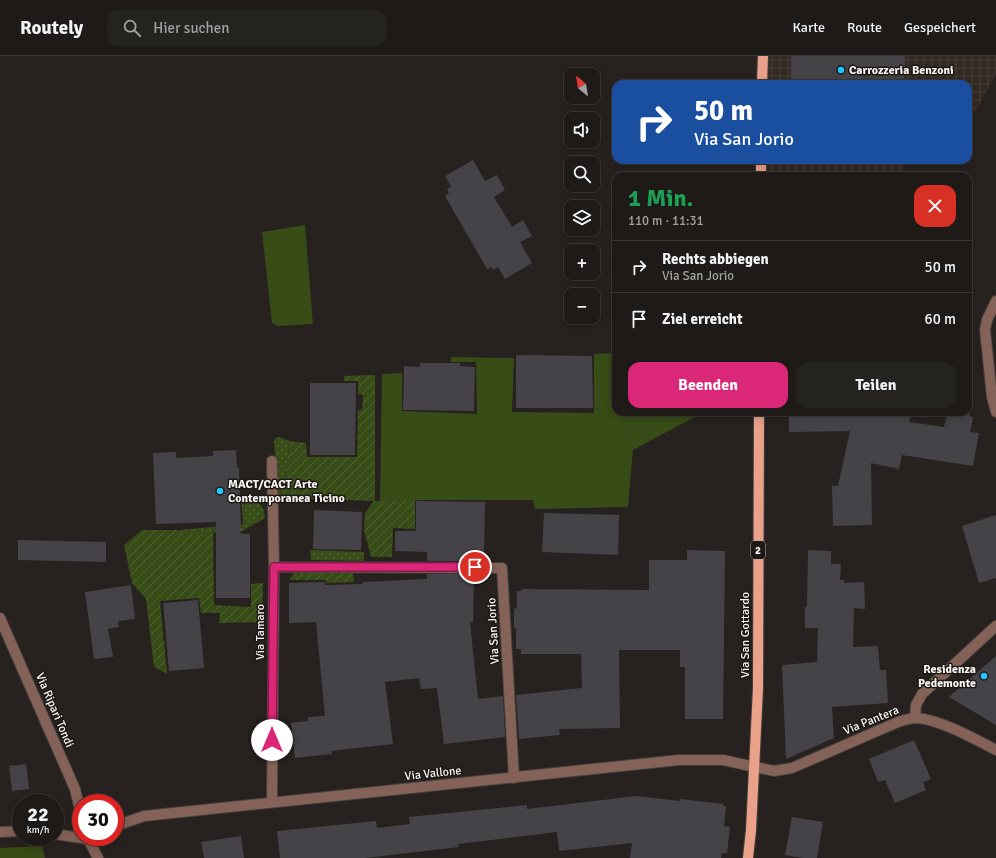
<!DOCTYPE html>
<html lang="de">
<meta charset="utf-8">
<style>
body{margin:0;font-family:Signika,sans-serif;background:#252320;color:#f1f3f6;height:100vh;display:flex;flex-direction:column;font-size:15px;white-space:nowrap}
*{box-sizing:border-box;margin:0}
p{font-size:13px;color:#a0a1a1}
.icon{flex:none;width:22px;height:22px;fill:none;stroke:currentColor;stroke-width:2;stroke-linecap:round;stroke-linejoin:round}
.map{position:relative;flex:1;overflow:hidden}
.sheet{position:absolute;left:612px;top:116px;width:360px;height:244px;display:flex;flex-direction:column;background:#1d1a17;border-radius:12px;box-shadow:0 2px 10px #0003,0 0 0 1px #3b3836}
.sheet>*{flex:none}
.hud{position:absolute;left:612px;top:24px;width:360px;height:84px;border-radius:12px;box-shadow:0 2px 10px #0003,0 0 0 1px #3b3836;background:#1a4fa0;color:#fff;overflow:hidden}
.needle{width:26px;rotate:330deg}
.controls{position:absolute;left:564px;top:12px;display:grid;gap:8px}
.controls a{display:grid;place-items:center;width:36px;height:36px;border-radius:8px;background:#1d1a17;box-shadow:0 2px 10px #0003,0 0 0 1px #3b3836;font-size:20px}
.speed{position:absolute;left:12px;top:738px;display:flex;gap:8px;font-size:20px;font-weight:700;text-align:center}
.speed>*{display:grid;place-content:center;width:52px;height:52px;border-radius:50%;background:#1d1a17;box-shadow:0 2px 10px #0003,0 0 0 1px #3b3836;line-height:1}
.speed small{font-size:10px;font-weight:400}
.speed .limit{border:6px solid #d22;background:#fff;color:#111}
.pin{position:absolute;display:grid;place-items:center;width:34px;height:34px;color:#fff;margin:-17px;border:2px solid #fff;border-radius:50%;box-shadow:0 1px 4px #0007}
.me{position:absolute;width:44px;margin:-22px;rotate:0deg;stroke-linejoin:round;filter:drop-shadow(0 0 3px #0008)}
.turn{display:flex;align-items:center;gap:14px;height:84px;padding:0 16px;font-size:18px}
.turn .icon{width:52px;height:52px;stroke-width:2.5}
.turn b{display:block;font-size:28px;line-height:34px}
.round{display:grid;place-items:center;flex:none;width:42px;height:42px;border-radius:12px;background:#252320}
.overview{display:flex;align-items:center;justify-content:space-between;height:68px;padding:0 16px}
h1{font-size:24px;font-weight:700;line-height:30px;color:#1e9e55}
.action{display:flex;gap:8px;margin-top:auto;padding:8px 16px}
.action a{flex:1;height:46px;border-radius:12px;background:#db2777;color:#fff;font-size:16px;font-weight:700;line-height:46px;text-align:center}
.action a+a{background:#252320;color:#f1f3f6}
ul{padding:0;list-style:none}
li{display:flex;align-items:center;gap:12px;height:52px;padding:0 16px;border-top:1px solid #3b3836}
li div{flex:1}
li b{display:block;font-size:15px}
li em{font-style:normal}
header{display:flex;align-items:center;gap:24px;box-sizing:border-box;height:56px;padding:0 20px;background:#1d1a17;border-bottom:1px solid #3b3836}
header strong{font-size:19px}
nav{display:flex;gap:22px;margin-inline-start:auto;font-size:14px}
.search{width:280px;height:36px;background:#252320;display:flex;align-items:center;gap:10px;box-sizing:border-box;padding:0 14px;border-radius:12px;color:#a0a1a1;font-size:15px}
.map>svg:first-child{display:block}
</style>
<header>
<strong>Routely</strong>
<div class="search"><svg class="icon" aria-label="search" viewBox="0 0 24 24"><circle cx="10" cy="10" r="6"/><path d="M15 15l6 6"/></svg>Hier suchen</div>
<nav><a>Karte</a><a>Route</a><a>Gespeichert</a></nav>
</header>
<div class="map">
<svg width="996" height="802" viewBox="0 0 996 802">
<defs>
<pattern id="industrial-grid" width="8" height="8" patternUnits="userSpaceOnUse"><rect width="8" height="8" fill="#332922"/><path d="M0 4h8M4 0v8" fill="none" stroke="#473e38"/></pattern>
<pattern id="grass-dots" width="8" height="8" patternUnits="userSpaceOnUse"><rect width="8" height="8" fill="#374c16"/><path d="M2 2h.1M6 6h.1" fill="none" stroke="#556638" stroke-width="1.8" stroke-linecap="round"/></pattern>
<pattern id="garden-furrows" width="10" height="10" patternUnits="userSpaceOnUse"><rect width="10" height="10" fill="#374c16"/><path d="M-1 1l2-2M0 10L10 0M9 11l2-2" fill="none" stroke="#556638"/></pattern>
</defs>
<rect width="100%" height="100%" fill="#27221f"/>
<g fill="url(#industrial-grid)">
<path d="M763,0h233v18l-21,38 -7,2v-30h-206z"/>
<path d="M761,104h145l-3,16h-142z"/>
</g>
<g fill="url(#grass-dots)">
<path d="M279,381l11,4 -8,57 -5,-4 -3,-55z"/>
<path d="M241,439c14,6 23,6 24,23l-23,13 -63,4 1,-5 63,-6z"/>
<path d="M310,494l54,2v9l-53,-1z"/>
</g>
<g fill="#374c16">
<path d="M305,169l8,99 -35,2 -6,-3 -10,-91z"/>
<path d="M616,297v59h88l-71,38 -5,57 -93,2 -2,-9h-118l-35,1 2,-127 20,-1v38l75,3 -1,-52h-25v-5l63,1 -2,54 82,1v-59z"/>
<path d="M42,790l3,12h-45v-10z"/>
</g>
<g fill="url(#garden-furrows)">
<path d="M375,319v126l40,-1v29l-22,-1 -1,29h-21l-7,-27 1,-17 9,-12 -92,-3 8,-57 16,2 1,14h50l1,-47h4l1,-15 -5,-1v-13h-14v-5z"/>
<path d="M142,474h38v4l33,-1 1,72 37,2v-23l12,-1 -1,39 -43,1 1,-10h-19l-2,-15 -39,3 7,73 -13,-7 -8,-68 -14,-16 -8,-38z"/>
<path d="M353,516l1,10 -27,1 -1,-3h-37l5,-7z"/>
</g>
<g fill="#454348">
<path d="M791,0h114l-1,28h-113z"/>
<path d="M473,104l12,21 12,-6 8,15 -11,7 18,30 11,-7 9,16 -12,6 12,21 -27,16 -7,-12 -5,3 -1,-3 -5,2 -42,-73 4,-3 -2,-4 4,-3 -6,-10z"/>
<path d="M516,299l76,1 1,52h-77z"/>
<path d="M420,307h40v3l15,1 -1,44 -71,-1 1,-44 16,1z"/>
<path d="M310,327h46l-1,72h-45z"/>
<path d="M789,356h122l-2,10 35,5 4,-15h22l-1,4 4,1 -3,15 9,1 -6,33 -71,-11 -3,14 -28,-6 1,62 -39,1 -1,-40h6l12,-55 -61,1z"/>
<path d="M236,394l1,18h2l2,66h9v64h-34v-76l-60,2 -3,-71 23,-1v6l37,-2v-5z"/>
<path d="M416,445l69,1 -1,52h-10v7h-47v-9l-32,-1v-20h21z"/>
<path d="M314,454l48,2 -1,38 -48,-1z"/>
<path d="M544,457l75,2 -1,40 -76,-3z"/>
<path d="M996,459v63l-17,5 -17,-57z"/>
<path d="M18,484l88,2v20l-88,-2z"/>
<path d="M687,494l38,1 -2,168h-38v-52h-5v-17h-61l1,78 -61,1 1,6 -41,4 -3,-44 66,-7 -1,-34h-60v-5h-5v-21h-2v-19l3,-1v-17h4l1,-2 127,1v-30h38z"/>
<path d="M808,494l23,1v13h10l-1,16h4v3l20,-1 1,27 -11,-1 -1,39 25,-1 2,24h6l2,33 -56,4 2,31 -48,21 -4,-94 35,-3 1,-34h-13v-21h2z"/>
<path d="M427,518h47l-1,48h-3l8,77 25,-3 2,41 -61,7 -7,-56 -16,1 -2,-11 -34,4 8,62 -62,7 1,3 -37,4 -4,-35 17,-2v-4l17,-1 -9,-94 -27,1v-40l36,-1 1,3 37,-1v-2l64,-3z"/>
<path d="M131,529l4,34 -17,2 1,6 -11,2 5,28 -19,2 -9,-67z"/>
<path d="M198,544l6,68 -35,3 -6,-68z"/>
<path d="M996,600v69l-47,-28z"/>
<path d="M914,684l17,39 -8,3 3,8 -31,13 -10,-23 -7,2 -9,-23z"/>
<path d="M26,708l3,25 -17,2 -3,-25z"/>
<path d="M636,740l44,5v-2l44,5 -1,2h3l-2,20 6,1 -3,26h-5l-1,5h-91l2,-15 -73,8 -2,-19 -99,12 1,3 -93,11h-86l-3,-27 99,-10 1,7 33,-4 -1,-7 118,-12v4z"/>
<path d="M792,761l31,5 -6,36h-14l-18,-3z"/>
<path d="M241,780l3,22h-40l-3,-16z"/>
</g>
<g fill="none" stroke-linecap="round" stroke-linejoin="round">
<defs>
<g id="minor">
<path d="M996,245l-9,19 -2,10 7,67 4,15"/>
<path d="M274,511l228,1 12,210"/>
<path d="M0,562l75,171 6,25"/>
<path d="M915,662l1,-13 6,-11 74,-68"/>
<path d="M755,711l19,4 18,-3 106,-46c6,-2 12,-4 18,-4 23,1 59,21 80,32"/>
<path d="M272,746l2,-235 -2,-106"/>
<path d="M87,781l11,21"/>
</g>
<g id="tertiary">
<path d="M115,770l29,-10 535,-56h44l32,7"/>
<path d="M0,776l21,-1"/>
<path d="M55,778l32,5 5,-2"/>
</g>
<g id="primary">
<path d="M762,28l1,-28"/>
<path d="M761,120v-16"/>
<path d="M748,802l3,-28 7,-142 1,-276"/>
</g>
</defs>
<use href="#minor" stroke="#443f3d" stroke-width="12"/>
<use href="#tertiary" stroke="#443f3d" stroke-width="12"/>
<use href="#primary" stroke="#443f3d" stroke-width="12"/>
<use href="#minor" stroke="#856257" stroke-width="10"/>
<use href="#tertiary" stroke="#856257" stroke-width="10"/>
<use href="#primary" stroke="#e9a18a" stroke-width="10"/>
</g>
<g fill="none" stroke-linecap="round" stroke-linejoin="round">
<defs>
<path id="route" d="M272,684l2,-173h201"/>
</defs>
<use href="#route" stroke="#8e194d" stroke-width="10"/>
<use href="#route" stroke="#db2777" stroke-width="7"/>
</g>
<g fill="#1dc9fd" stroke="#1d1916" stroke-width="1.5">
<circle cx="841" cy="14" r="4"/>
<circle cx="220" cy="435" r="4"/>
<circle cx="984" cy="620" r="4"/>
</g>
<g text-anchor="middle" stroke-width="3" stroke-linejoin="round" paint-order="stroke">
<rect fill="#1d1916" stroke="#b6b2b0" stroke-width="1" x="751" y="485" width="14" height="18" rx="3"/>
<g font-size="11" font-weight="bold" fill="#f7f4f2">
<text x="758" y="498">2</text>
</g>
<g font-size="12" font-weight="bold" fill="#f7f4f2" stroke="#1d1916" text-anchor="start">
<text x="849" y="18">Carrozzeria Benzoni</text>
<text x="228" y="432">MACT/CACT Arte<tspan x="228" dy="14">Contemporanea Ticino</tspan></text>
<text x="976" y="617" text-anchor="end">Residenza<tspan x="976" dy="14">Pedemonte</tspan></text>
</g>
<g font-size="12" fill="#f7f4f2" stroke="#1d1916">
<text transform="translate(493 575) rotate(-93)" y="4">Via San Jorio</text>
<text transform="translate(260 576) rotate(-90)" y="4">Via Tamaro</text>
<text transform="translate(745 579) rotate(-90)" y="4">Via San Gottardo</text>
<text transform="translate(55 654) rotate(67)" y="4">Via Ripari Tondi</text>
<text transform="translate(871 664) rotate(-22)" y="4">Via Pantera</text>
<text transform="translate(433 717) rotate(-6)" y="4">Via Vallone</text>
</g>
</g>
</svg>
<div class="controls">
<a><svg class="needle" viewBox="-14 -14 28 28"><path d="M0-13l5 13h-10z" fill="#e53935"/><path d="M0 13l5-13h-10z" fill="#a0a1a1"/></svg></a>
<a><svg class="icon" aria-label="sound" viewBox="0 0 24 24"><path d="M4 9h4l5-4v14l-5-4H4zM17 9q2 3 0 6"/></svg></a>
<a><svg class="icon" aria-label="search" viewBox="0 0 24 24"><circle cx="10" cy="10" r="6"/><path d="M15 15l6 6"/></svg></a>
<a><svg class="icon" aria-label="layers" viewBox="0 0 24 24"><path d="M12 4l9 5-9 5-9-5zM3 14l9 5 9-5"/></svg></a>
<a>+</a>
<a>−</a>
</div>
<div class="speed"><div>22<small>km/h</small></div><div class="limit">30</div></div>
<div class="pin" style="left:475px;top:511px;background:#d93025"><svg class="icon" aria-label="arrive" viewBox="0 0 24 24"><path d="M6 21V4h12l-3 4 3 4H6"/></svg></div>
<svg class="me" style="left:272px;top:684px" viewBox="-20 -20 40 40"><circle r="19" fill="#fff"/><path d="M0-13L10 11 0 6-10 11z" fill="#db2777"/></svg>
<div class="hud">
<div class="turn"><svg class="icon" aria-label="right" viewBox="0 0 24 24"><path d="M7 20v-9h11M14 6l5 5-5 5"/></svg><div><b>50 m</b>Via San Jorio</div></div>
</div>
<section class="sheet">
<div class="overview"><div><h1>1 Min.</h1><p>110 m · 11:31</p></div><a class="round" style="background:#d93025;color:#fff"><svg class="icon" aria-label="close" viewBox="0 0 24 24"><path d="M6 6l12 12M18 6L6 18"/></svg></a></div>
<ul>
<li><svg class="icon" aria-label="right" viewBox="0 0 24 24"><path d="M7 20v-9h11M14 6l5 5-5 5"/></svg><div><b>Rechts abbiegen</b><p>Via San Jorio</p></div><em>50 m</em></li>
<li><svg class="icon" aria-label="arrive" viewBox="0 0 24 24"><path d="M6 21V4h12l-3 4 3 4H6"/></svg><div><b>Ziel erreicht</b></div><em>60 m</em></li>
</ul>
<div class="action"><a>Beenden</a><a>Teilen</a></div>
</section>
</div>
